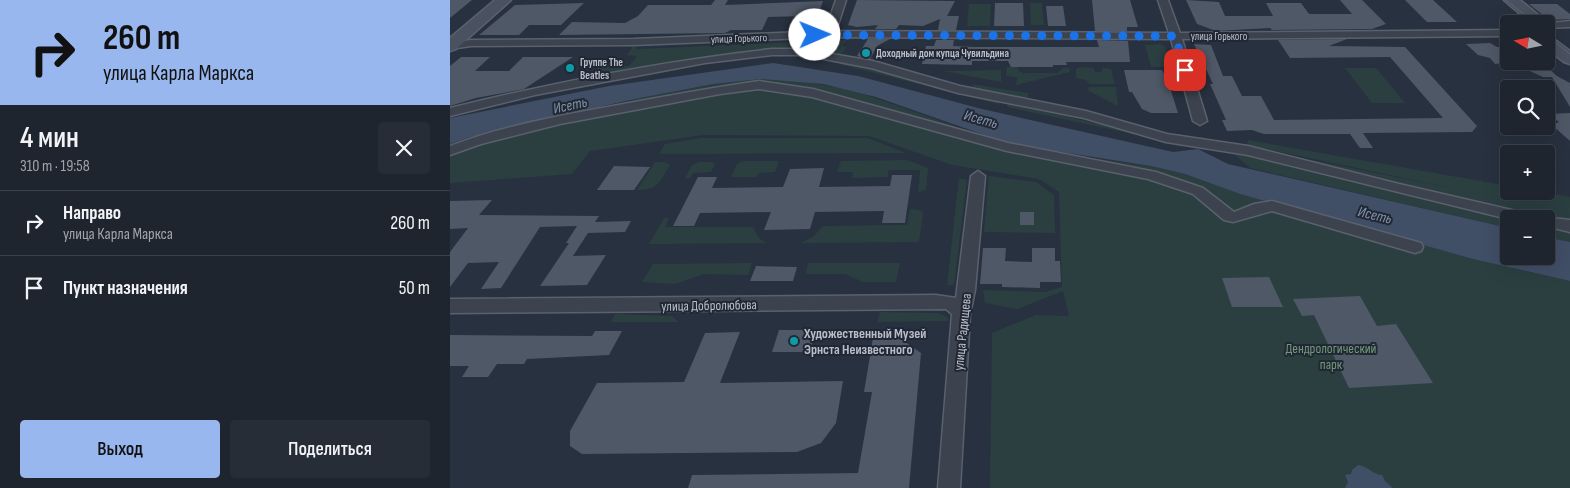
<!DOCTYPE html>
<html lang="ru">
<meta charset="utf-8">
<style>
body{margin:0;font-family:"Sofia Sans Condensed",sans-serif;background:#262d37;color:#f1f3f6;height:100vh;display:flex;flex-direction:column;font-size:19px;white-space:nowrap}
*{box-sizing:border-box;margin:0}
p{font-size:16px;color:#a1a5aa}
.icon{flex:none;width:28px;height:28px;fill:none;stroke:currentColor;stroke-width:2;stroke-linecap:round;stroke-linejoin:round}
.map{position:relative;flex:1;overflow:hidden}
.side{display:flex;flex-direction:column;background:#1e252f;width:450px}
.side>*{flex:none}
.top-card{background:#98b7ef;color:#111;overflow:hidden}
.needle{width:32px;rotate:280deg}
.fabs{position:absolute;left:1050px;top:15px;display:grid;gap:10px}
.fabs a{display:grid;place-items:center;width:55px;height:55px;border-radius:5px;background:#1e252f;box-shadow:0 5px 20px #0002,0 0 0 1px #3c424b;font-size:25px}
.pin{position:absolute;display:grid;place-items:center;width:42px;height:42px;color:#fff;margin:-21px;border-radius:10px;box-shadow:0 2px 8px #0006}
.me{position:absolute;width:55px;margin:-28px;rotate:89deg;stroke-linejoin:round;filter:drop-shadow(0 0 4px #0008)}
.turn{display:flex;align-items:center;gap:18px;height:105px;padding:0 20px;font-size:22px}
.turn .icon{width:65px;height:65px;stroke-width:2.5}
.turn b{display:block;font-size:35px;line-height:42px}
.round{display:grid;place-items:center;flex:none;width:52px;height:52px;border-radius:5px;background:#262d37}
.head{display:flex;align-items:center;justify-content:space-between;height:85px;padding:0 20px}
h1{font-size:30px;font-weight:600;line-height:38px}
.cta{display:flex;gap:10px;margin-top:auto;padding:10px 20px}
.cta a{flex:1;height:58px;border-radius:5px;background:#98b7ef;color:#111;font-size:20px;font-weight:600;line-height:58px;text-align:center}
.cta a+a{background:#262d37;color:#f1f3f6}
ul{padding:0;list-style:none}
li{display:flex;align-items:center;gap:15px;height:65px;padding:0 20px;border-top:1px solid #3c424b}
li div{flex:1}
li b{display:block;font-size:19px}
li em{font-style:normal}
main{display:flex;flex:1;min-height:0}
.map>svg:first-child{display:block}
</style>
<main>
<section class="side">
<div class="top-card">
<div class="turn"><svg class="icon" aria-label="right" viewBox="0 0 24 24"><path d="M7 20v-9h11M14 6l5 5-5 5"/></svg><div><b>260 m</b>улица Карла Маркса</div></div>
</div>
<div class="head"><div><h1>4 мин</h1><p>310 m · 19:58</p></div><a class="round"><svg class="icon" aria-label="close" viewBox="0 0 24 24"><path d="M6 6l12 12M18 6L6 18"/></svg></a></div>
<ul>
<li><svg class="icon" aria-label="right" viewBox="0 0 24 24"><path d="M7 20v-9h11M14 6l5 5-5 5"/></svg><div><b>Направо</b><p>улица Карла Маркса</p></div><em>260 m</em></li>
<li><svg class="icon" aria-label="arrive" viewBox="0 0 24 24"><path d="M6 21V4h12l-3 4 3 4H6"/></svg><div><b>Пункт назначения</b></div><em>50 m</em></li>
</ul>
<div class="cta"><a>Выход</a><a>Поделиться</a></div>
</section>
<div class="map">
<svg width="1120" height="488" viewBox="0 0 1120 488">
<rect width="100%" height="100%" fill="#28313f"/>
<g fill="#2b3f41">
<path d="M580,3h12l2,22h-13z"/>
<path d="M519,4h22l-1,22h-23z"/>
<path d="M397,40l-5,5 4,3 -7,8 -6,-1 3,-3 -22,-4 -4,3 -33,-1 -177,24 -3,-6 10,-2h22l8,-10 -10,-1 7,-10 3,4z"/>
<path d="M709,44l6,2 5,21h-19l-6,-22z"/>
<path d="M391,61l14,3 147,37 -4,3 -159,-40z"/>
<path d="M557,67h11v3l5,3h34l6,-5h6l1,4 -54,13 1,-8 -11,-1z"/>
<path d="M630,67l14,1 1,4h7v-4l9,1 4,15h-26l-3,-4 -10,-2v-9z"/>
<path d="M895,68h31l29,35h-33z"/>
<path d="M551,70v12l-58,-11z"/>
<path d="M311,79l33,1 58,10 138,48 79,17 82,11 34,8 55,20 233,65 97,22v207h-580l2,-155 44,-18 33,1 -6,-25 -46,18 -32,-6 -2,-13 62,2 17,-5 -3,-95 -20,-13 -87,-14 -83,-29 -166,-1 -113,16 -18,23 -122,9v-39l17,-6 158,-37 88,-17z"/>
<path d="M522,84l56,9v4h-26l-28,-9z"/>
<path d="M639,87h27l2,19 -31,-16z"/>
<path d="M559,103l158,37 19,2 -2,3 -177,-38z"/>
<path d="M251,138h167l38,15 -247,1 6,-10z"/>
<path d="M798,140l261,46v5h31l30,6v45l-24,-5v-18h-37v9l-259,-60 -16,-14 -7,-11 239,48 -219,-46z"/>
<path d="M457,160l21,8 -2,21 -8,4 2,-23h-31l-2,7 -35,1 1,-6h-16l4,-11z"/>
<path d="M292,161h37l-4,11 -16,1 -2,4h-26l6,-13z"/>
<path d="M205,162h10l5,3c-11,17 -11,25 -33,25z"/>
<path d="M249,162h13l3,3 -4,7 -18,1 -3,5h-5l7,-13z"/>
<path d="M539,176l47,6 18,13 1,38 -71,-1z"/>
<path d="M509,178l8,2 -13,105h-7z"/>
<path d="M460,209l10,1 3,3 -4,29 -118,1 12,-6 10,-11 84,-1z"/>
<path d="M214,218h5l-4,9h88l5,10 8,6 -117,1z"/>
<path d="M302,263l-4,12 -44,-1 -29,10 -33,-2 11,-18z"/>
<path d="M358,263h92l-4,19h-33l-18,-8h-39z"/>
<path d="M430,312l58,1 9,4 3,4 -73,1z"/>
<path d="M165,314l57,2 7,6h-68z"/>
</g>
<g fill="#404e66">
<path d="M323,63l85,13 124,33 191,43 25,-3 30,15 281,64v28h37v-19l24,5v39l-97,-22 -233,-65 -55,-20 -34,-8 -141,-22 -134,-47 -53,-13 -62,-5 -48,5 -88,17 -158,37 -17,6v-26l159,-32z"/>
<path d="M908,465c10,1 15,10 24,10l3,6 8,7h-48l3,-6 -3,-7 6,-1 1,-4z"/>
</g>
<g fill="#4f5867">
<path d="M0,0h22l-22,18z"/>
<path d="M265,0h13l-3,5 98,-4 -10,29h-16l6,-14 -35,1 -6,13h-31l-6,3 -166,2 13,-13 53,1 13,-7 10,-11h63z"/>
<path d="M407,0l98,1 -8,15h12l-3,14h-18l2,-11 -17,7 -24,-1 -3,4h-21l3,-4 -21,2 -9,-2z"/>
<path d="M642,0h38l8,27h-11v4h-32z"/>
<path d="M736,0l33,2 6,14h48l-7,-13h35l8,11h43l-12,-14h22l24,24 -14,5 -100,1 -2,-2 -54,3 -19,-7z"/>
<path d="M955,0h28l24,22h-30z"/>
<path d="M134,3l-23,22h-32l-10,10h-40l36,-30z"/>
<path d="M545,3h28l1,23h-30z"/>
<path d="M1079,4h28l13,10v5l-21,1z"/>
<path d="M596,6h17l3,20h-18z"/>
<path d="M418,39h22l-13,7 -7,13 -13,-3z"/>
<path d="M897,39l-18,7 76,1 72,79 -5,6 -109,1 10,15h-13l-10,-14h-86l-12,-4 -25,1 -5,-11h4l-16,-36h3l-19,-40 17,1 12,31h9l10,20h19l13,24 169,-2 -53,-61 -100,1 -12,-18z"/>
<path d="M486,40h18l-1,6 21,1h125l-2,-7 31,1 2,21h-64l1,3h-14v2h-42l-3,-6h-36v4l-50,-1 4,-18h8z"/>
<path d="M1040,43l7,4h12v14h31l17,15 13,7v24l-18,-30h-9l-34,-15 -14,2 -5,-6 -12,-3 -12,-11z"/>
<path d="M11,57h29l-15,14h34l14,-14h50l-49,32 -48,9 -26,8v-40z"/>
<path d="M674,70h38l6,11 10,32h-27l-9,-4 -10,-17h-3z"/>
<path d="M1120,113v28l-18,-16 7,-3 -11,-8z"/>
<path d="M164,166l36,1 -16,23h-37z"/>
<path d="M374,168l-5,19 71,-1 2,-11h20l-7,48h-23l2,-12 -69,1 -5,17 -46,1 7,-18 -71,1 -6,13h-21l25,-49h19l-5,11 71,-1 7,-18z"/>
<path d="M42,200l-13,15 120,1 -4,6 36,-1 -6,11 -37,1 -15,23 33,-1 -19,30 -47,1 29,-43h-3l11,-17 -37,1 -39,61 -20,1 18,-27 -31,1 -18,24v-35l18,-24 -18,1v-28z"/>
<rect x="570" y="212" width="14" height="13"/>
<path d="M533,248h23l-1,13 27,1v-14h23v13h5l1,21h-21v6l-38,-1v-3h-22z"/>
<path d="M306,266l41,1 -4,14h-43z"/>
<path d="M819,277l14,30h-51l-10,-29z"/>
<path d="M910,296l17,30 19,-2 37,59 -84,5 -35,-73 -12,1 -9,-17z"/>
<path d="M329,330h36l-5,22h-38z"/>
<path d="M145,331h27l-13,24 -82,4 -3,5h-27l-9,13h-26l7,-11h-19v-31l142,1z"/>
<path d="M290,332l-20,51 123,-2 -7,42 -15,20 -24,9 -215,2 -12,-8v-15l27,-48 87,-1 21,-49z"/>
<path d="M448,337l23,16 -12,135h-221l4,-13 166,-2 14,-81h-8l9,-54z"/>
</g>
<g fill="none" stroke-linecap="round" stroke-linejoin="round">
<defs>
<g id="street">
<path d="M386,0h10l-10,31 333,2 -11,-33h10l12,33 329,-3v6l-327,3 25,82 -7,4 -7,-4 -22,-82 -342,-2 -195,8 -163,1 -21,3v-6l21,-3 163,-1 191,-8z"/>
<path d="M1120,21v6l-24,1v-4h-5z"/>
<path d="M322,49h31l70,12 87,25 126,25 81,23 81,12 147,37 147,34 28,3v12l-24,-6v-7l-46,-2 -252,-62 -82,-13 -82,-24 -126,-25 -87,-25 -68,-13h-31l-67,8 -170,32 -85,21v-8c106,-26 213,-47 322,-59z"/>
<path d="M309,81l54,8 195,54 148,29 47,16 31,24 20,-8 18,-3 149,42 2,4 -2,4 -6,2 -143,-42 -39,11 -9,-2 -31,-26 -45,-15 -141,-28 -195,-54 -53,-8 -39,5 -160,30 -79,20 -31,11v-9c52,-20 108,-30 163,-40 48,-9 97,-18 146,-25z"/>
<path d="M528,171l7,5 -10,114 -5,24 -10,174h-22l14,-174 -6,-5 -496,4v-14l486,-4 20,3 15,-122z"/>
</g>
<g id="secondary">
<path d="M45,0h16l-55,49 -6,2v-13z"/>
<path d="M1054,0h16l29,24 -3,3v-3h-14z"/>
<path d="M1096,35l5,2 19,14v13l-6,-2 -18,-14z"/>
</g>
</defs>
<use href="#street" stroke="#5a616c" stroke-width="3"/>
<use href="#secondary" stroke="#5a616c" stroke-width="3"/>
<use href="#street" fill="#3c434f" fill-rule="evenodd"/>
<use href="#secondary" fill="#4a5261" fill-rule="evenodd"/>
<g stroke="#5e6775" stroke-width="1">
<path d="M1056,0l30,24"/>
<path d="M1096,35l24,19"/>
</g>
</g>
<g fill="none" stroke-linecap="round" stroke-linejoin="round">
<path stroke="#1a73e8" stroke-width="9" stroke-dasharray="0 16.2" d="M365,35l360,1 10,34"/>
</g>
<g fill="#0f9aa8" stroke="#212834" stroke-width="2">
<circle cx="416" cy="53" r="5"/>
<circle cx="120" cy="68" r="5"/>
<circle cx="344" cy="341" r="5"/>
</g>
<g text-anchor="middle" stroke-width="4" stroke-linejoin="round" paint-order="stroke">
<g font-size="11" fill="#b8bec9" stroke="#212834">
<text x="769" y="40">улица Горького</text>
<text transform="translate(289 38) rotate(-2)" y="4">улица Горького</text>
</g>
<g font-size="11" font-weight="bold" fill="#b8bec9" stroke="#212834" text-anchor="start">
<text x="426" y="57">Доходный дом купца Чувильдина</text>
<text x="130" y="66">Группе The<tspan x="130" dy="13">Beatles</tspan></text>
</g>
<g font-size="14" fill="#b8bec9" stroke="#212834">
<text transform="translate(259 305) rotate(-1)" y="5">улица Добролюбова</text>
<text transform="translate(512 332) rotate(-84)" y="5">улица Радищева</text>
</g>
<g font-size="14" font-weight="bold" fill="#b8bec9" stroke="#212834" text-anchor="start">
<text x="354" y="338">Художественный Музей<tspan x="354" dy="16">Эрнста Неизвестного</tspan></text>
</g>
<g font-size="14" fill="#72987c" stroke="#212834">
<text x="881" y="353">Дендрологический<tspan x="881" dy="16">парк</tspan></text>
</g>
<g font-size="15" font-style="italic" fill="#8394ae" stroke="#212834">
<text transform="translate(120 105) rotate(-12)" y="5">Исеть</text>
<text transform="translate(531 119) rotate(16)" y="5">Исеть</text>
<text transform="translate(925 215) rotate(14)" y="5">Исеть</text>
</g>
</g>
</svg>
<div class="fabs">
<a><svg class="needle" viewBox="-14 -14 28 28"><path d="M0-13l5 13h-10z" fill="#e53935"/><path d="M0 13l5-13h-10z" fill="#a1a5aa"/></svg></a>
<a><svg class="icon" aria-label="search" viewBox="0 0 24 24"><circle cx="10" cy="10" r="6"/><path d="M15 15l6 6"/></svg></a>
<a>+</a>
<a>−</a>
</div>
<div class="pin" style="left:735px;top:70px;background:#d93025"><svg class="icon" aria-label="arrive" viewBox="0 0 24 24"><path d="M6 21V4h12l-3 4 3 4H6"/></svg></div>
<svg class="me" style="left:365px;top:35px" viewBox="-20 -20 40 40"><circle r="19" fill="#fff"/><path d="M0-13L10 11 0 6-10 11z" fill="#1a73e8"/></svg>
</div>
</main>
